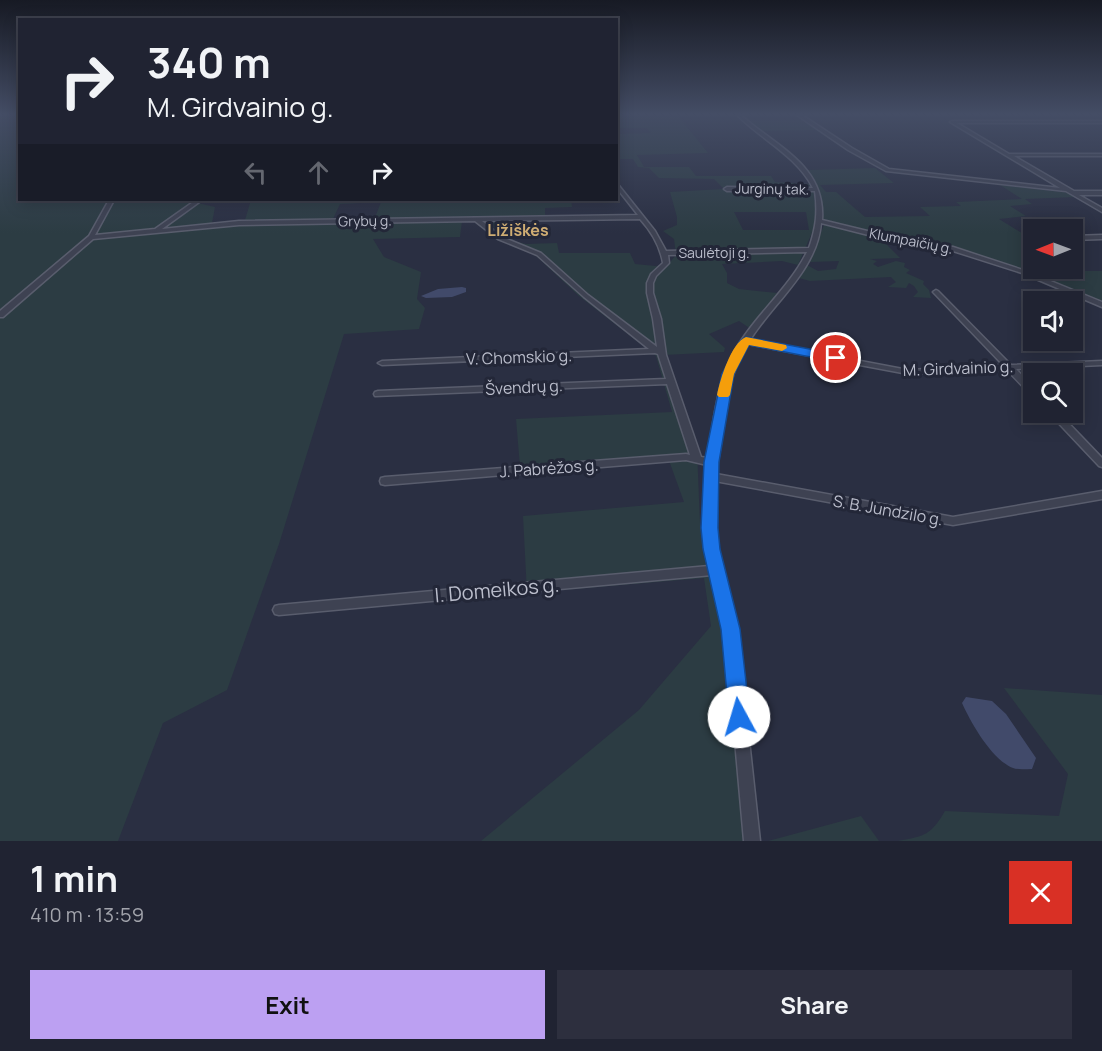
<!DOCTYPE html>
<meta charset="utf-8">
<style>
body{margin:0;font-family:Manrope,sans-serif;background:#2d2f3e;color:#f1f3f6;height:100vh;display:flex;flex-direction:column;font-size:22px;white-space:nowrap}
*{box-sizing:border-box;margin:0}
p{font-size:20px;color:#a2a4ac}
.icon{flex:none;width:33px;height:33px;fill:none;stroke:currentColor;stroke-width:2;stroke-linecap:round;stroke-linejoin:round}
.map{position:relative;height:841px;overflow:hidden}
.panel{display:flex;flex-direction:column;background:#202332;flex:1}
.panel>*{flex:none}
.hud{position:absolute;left:18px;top:18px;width:600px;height:183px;border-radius:0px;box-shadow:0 3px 15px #0003,0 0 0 2px #3d404d;background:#202332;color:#f1f3f6;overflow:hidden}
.needle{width:39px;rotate:269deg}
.controls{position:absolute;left:1023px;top:219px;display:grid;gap:12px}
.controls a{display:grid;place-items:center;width:60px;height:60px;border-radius:0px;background:#202332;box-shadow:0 3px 15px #0003,0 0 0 2px #3d404d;font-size:30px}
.pin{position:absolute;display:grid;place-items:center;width:51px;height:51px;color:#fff;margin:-26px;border:3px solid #fff;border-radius:50%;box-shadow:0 2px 6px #0007}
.me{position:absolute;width:66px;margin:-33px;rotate:354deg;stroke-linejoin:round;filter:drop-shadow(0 0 4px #0008)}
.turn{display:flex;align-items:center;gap:21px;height:126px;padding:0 30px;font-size:27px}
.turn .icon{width:78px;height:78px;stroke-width:2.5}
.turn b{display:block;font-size:42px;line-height:51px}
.lanes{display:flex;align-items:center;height:57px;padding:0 30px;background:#0003;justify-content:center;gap:30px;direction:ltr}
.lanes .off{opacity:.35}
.round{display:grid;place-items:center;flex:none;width:63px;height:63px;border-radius:0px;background:#2d2f3e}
.summary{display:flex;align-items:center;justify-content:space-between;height:102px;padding:0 30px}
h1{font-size:36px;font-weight:700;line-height:45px}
.button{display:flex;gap:12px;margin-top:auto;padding:12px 30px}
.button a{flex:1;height:69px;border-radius:0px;background:#bca0f2;color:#111;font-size:24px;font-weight:700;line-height:69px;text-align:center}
.button a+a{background:#2d2f3e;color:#f1f3f6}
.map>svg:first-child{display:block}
</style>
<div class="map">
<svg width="1102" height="841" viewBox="0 0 1102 841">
<rect width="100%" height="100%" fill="#2a2f42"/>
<g fill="#2c3c43" fill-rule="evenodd">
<path d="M0,115h19l1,85h100l-1,3 75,-3 -1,2 22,5 -3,16 33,-3 6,-20h320l1,7 -27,1v9l-32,1v23l13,3 31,-1 2,10h71l5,11 31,3 10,-12 -2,-16 -11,-8 14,-6v-8l-7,-25 54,-3 -10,-10 -55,-1 -10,-10 -11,-1 -5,-8h-16v-25l34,-1 -4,-5h-30v-13l62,2 29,36 -71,2 7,12h45l7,9h75l4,6 38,2 4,37 -19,44 -16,-4 -60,3 5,9v10l12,6 38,4 -26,36 -12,-8 -30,13 16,14 -1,4 -60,3 33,95 3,73 26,124 17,194h-262l158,-131 72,-84 -7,-48 -177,15 -4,-77 161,-14 -17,-47 -147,12 -4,-48 156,-7 -16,-56 -77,-60 -45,-42 -43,-18 -15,-14 -14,-1 -2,16 -87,2 11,18 37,15 -4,27 8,9 -6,21 -75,5 -65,210 -52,146 -64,33 -45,118h-118zM381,202l-7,18 -42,1 8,-17zM734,212h72l3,18h-66z"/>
<path d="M803,120l14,10 -60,1 -11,-10z"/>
<path d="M875,168l19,15 -74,2 6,7h10l29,25 65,-1 -10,-9 41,-1 -5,-4 66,-3 -22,-14 70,8 5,4 -50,2 7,5 -22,2 16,10 -27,3 34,21 1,28h38l1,-4 12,7h17v33l-57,-25 -96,-33 -55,-8 -72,-19c1,-19 -3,-34 -15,-49z"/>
<path d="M824,225l55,12 21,21 -30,1 7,2 -4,3 5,3 18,-6 9,2 -1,4 6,3 -4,3 18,8 -1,3 6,6 2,8 -18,-1 5,-5 -4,-6 -5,-3 -3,5 -18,-1 8,-5 -5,-5 -81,4 -11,-3 8,-13 11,6 18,-2 3,-8 -30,1z"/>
<path d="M1004,688l98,7v146h-204c27,-5 33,-6 47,-30l114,5 9,-42z"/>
<path d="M861,816l18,25h-111z"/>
</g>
<g fill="#414a6a">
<path d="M462,287l4,1v4l-14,5 -26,1 -5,-2 17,-7z"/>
<path d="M966,697l26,4 14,13 30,44 -4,11c-6,0 -14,1 -19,-1 -21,-8 -42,-45 -51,-65z"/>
</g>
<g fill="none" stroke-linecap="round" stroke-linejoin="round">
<defs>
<g id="minor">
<path d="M737,115h4c35,32 85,50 81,105l70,17 61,10 73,24 76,31v5l-80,-34 -72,-23 -58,-9 -71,-18c-4,47 -47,79 -71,117l158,30 95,-5 -69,-72 -1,-1 3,-2 2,1 73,74 91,-4v4l-86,4 18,19v7h-3l-24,-25 -99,4 -160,-30 -7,9 -11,31 -14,90 237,43 149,-26v8l-149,26 -238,-44v52l4,27 18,69 23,212h-16l-19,-212 -13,-54 -433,40 -4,-1 -2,-4 2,-4 4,-1 430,-39c-7,-34 -6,-68 -2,-101l-21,-5 -301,25 -4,-1 -1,-3 1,-3 4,-1 301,-23 4,1 -23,-71 -292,12 -1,-2 1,-2 3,-1 288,-12 -8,-25 -3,-1 -273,12 -4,-2 4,-2 267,-12 -65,-52 -47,-42 -39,-16 -23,-18 -236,4 -146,14 -90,78h-3v-6l89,-75 20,-36h5l-19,35 60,-6 41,-29h6l-40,29 77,-8 399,-6 -22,-28v-5l39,49 11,20 143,-3c7,-20 9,-35 6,-57h-88l-3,-2 3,-2 86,1c-16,-32 -51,-48 -76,-73zM640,219c11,12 20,27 23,44l-12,11 -4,9v10l6,26 4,28 -69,-52 -47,-42 -39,-16 -20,-16zM807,252c-19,38 -54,65 -74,102 -16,31 -20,69 -25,104l-7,-1 -35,-102 -5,-36 -8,-26v-10l3,-7 13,-13 -1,-8z"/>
<path d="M797,115h5l50,33 37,21 171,19 -110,-66 2,-1h150v2h-145l52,31h93v2h-88l60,35h28v4h-23l23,13v4l-36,-21 -180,-20 -38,-21z"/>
<path d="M1102,235v4l-30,1v-4z"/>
<path d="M1048,412h10l44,46v9l-3,-1z"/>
</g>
</defs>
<use href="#minor" stroke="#595d6d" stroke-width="3"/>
<use href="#minor" fill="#3e4252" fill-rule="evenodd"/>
</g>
<linearGradient id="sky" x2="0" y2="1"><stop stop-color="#171a24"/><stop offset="0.49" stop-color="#444d65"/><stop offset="1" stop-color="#444d65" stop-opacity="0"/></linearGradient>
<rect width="1102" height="233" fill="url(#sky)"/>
<path fill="#1a73e8" stroke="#114b97" stroke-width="1.5" d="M746,337l90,17 6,4 -6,4 -87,-17 -15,29 -15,88 -1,66 2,21 20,80 10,88 -3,8 -8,3 -7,-3 -3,-8 -8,-88 -18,-80 -2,-21 3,-66 18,-88 18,-33z"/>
<path fill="#f59e0b" d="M746,337l40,8 1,3 -5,3 -33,-6 -15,29 -4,21 -2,2h-9l-2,-2c3,-15 14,-52 29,-58z"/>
<g text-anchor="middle" stroke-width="6" stroke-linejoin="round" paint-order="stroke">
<g font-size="14" fill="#bbbecc" stroke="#232738">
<text transform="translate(772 189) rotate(1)" y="5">Jurginų tak.</text>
<text transform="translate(365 221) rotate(-1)" y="5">Grybų g.</text>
<text transform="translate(911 241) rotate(11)" y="5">Klumpaičių g.</text>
<text x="714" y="258">Saulėtoji g.</text>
</g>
<g font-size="16" font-weight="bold" fill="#cfad73" stroke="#232738">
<text x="518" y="236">Ližiškės</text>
</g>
<g font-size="16" fill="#bbbecc" stroke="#232738">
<text transform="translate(519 357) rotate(-2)" y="6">V. Chomskio g.</text>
<text transform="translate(958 368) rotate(-2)" y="6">M. Girdvainio g.</text>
<text transform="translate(524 387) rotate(-3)" y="6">Švendrų g.</text>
<text transform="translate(549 468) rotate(-4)" y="6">J. Pabrėžos g.</text>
<text transform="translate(888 510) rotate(10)" y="6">S. B. Jundzilo g.</text>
</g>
<g font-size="20" fill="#bbbecc" stroke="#232738">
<text transform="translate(497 590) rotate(-5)" y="7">I. Domeikos g.</text>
</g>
</g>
</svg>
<div class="controls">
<a><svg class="needle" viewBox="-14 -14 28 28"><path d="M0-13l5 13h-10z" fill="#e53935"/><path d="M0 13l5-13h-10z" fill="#a2a4ac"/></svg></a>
<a><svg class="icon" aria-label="sound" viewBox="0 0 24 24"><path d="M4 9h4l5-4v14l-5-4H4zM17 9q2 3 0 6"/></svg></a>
<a><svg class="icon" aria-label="search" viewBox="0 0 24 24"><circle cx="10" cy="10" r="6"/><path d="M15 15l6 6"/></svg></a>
</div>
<div class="pin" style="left:836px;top:358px;background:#d93025"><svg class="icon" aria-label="arrive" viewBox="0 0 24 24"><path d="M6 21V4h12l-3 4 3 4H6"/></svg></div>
<svg class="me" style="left:739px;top:717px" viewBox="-20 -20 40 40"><circle r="19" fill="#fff"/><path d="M0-13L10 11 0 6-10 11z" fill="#1a73e8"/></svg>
<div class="hud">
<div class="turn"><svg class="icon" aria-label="right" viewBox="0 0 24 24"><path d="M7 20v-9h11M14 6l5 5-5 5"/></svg><div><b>340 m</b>M. Girdvainio g.</div></div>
<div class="lanes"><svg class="icon off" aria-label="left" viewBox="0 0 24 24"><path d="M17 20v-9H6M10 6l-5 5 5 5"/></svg><svg class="icon off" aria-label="ahead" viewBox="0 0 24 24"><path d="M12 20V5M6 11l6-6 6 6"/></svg><svg class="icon" aria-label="right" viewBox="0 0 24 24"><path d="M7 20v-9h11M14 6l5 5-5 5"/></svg></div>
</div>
</div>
<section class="panel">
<div class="summary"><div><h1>1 min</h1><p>410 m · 13:59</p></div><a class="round" style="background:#d93025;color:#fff"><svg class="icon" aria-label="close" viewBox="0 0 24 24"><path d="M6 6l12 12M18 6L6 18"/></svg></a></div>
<div class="button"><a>Exit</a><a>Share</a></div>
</section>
